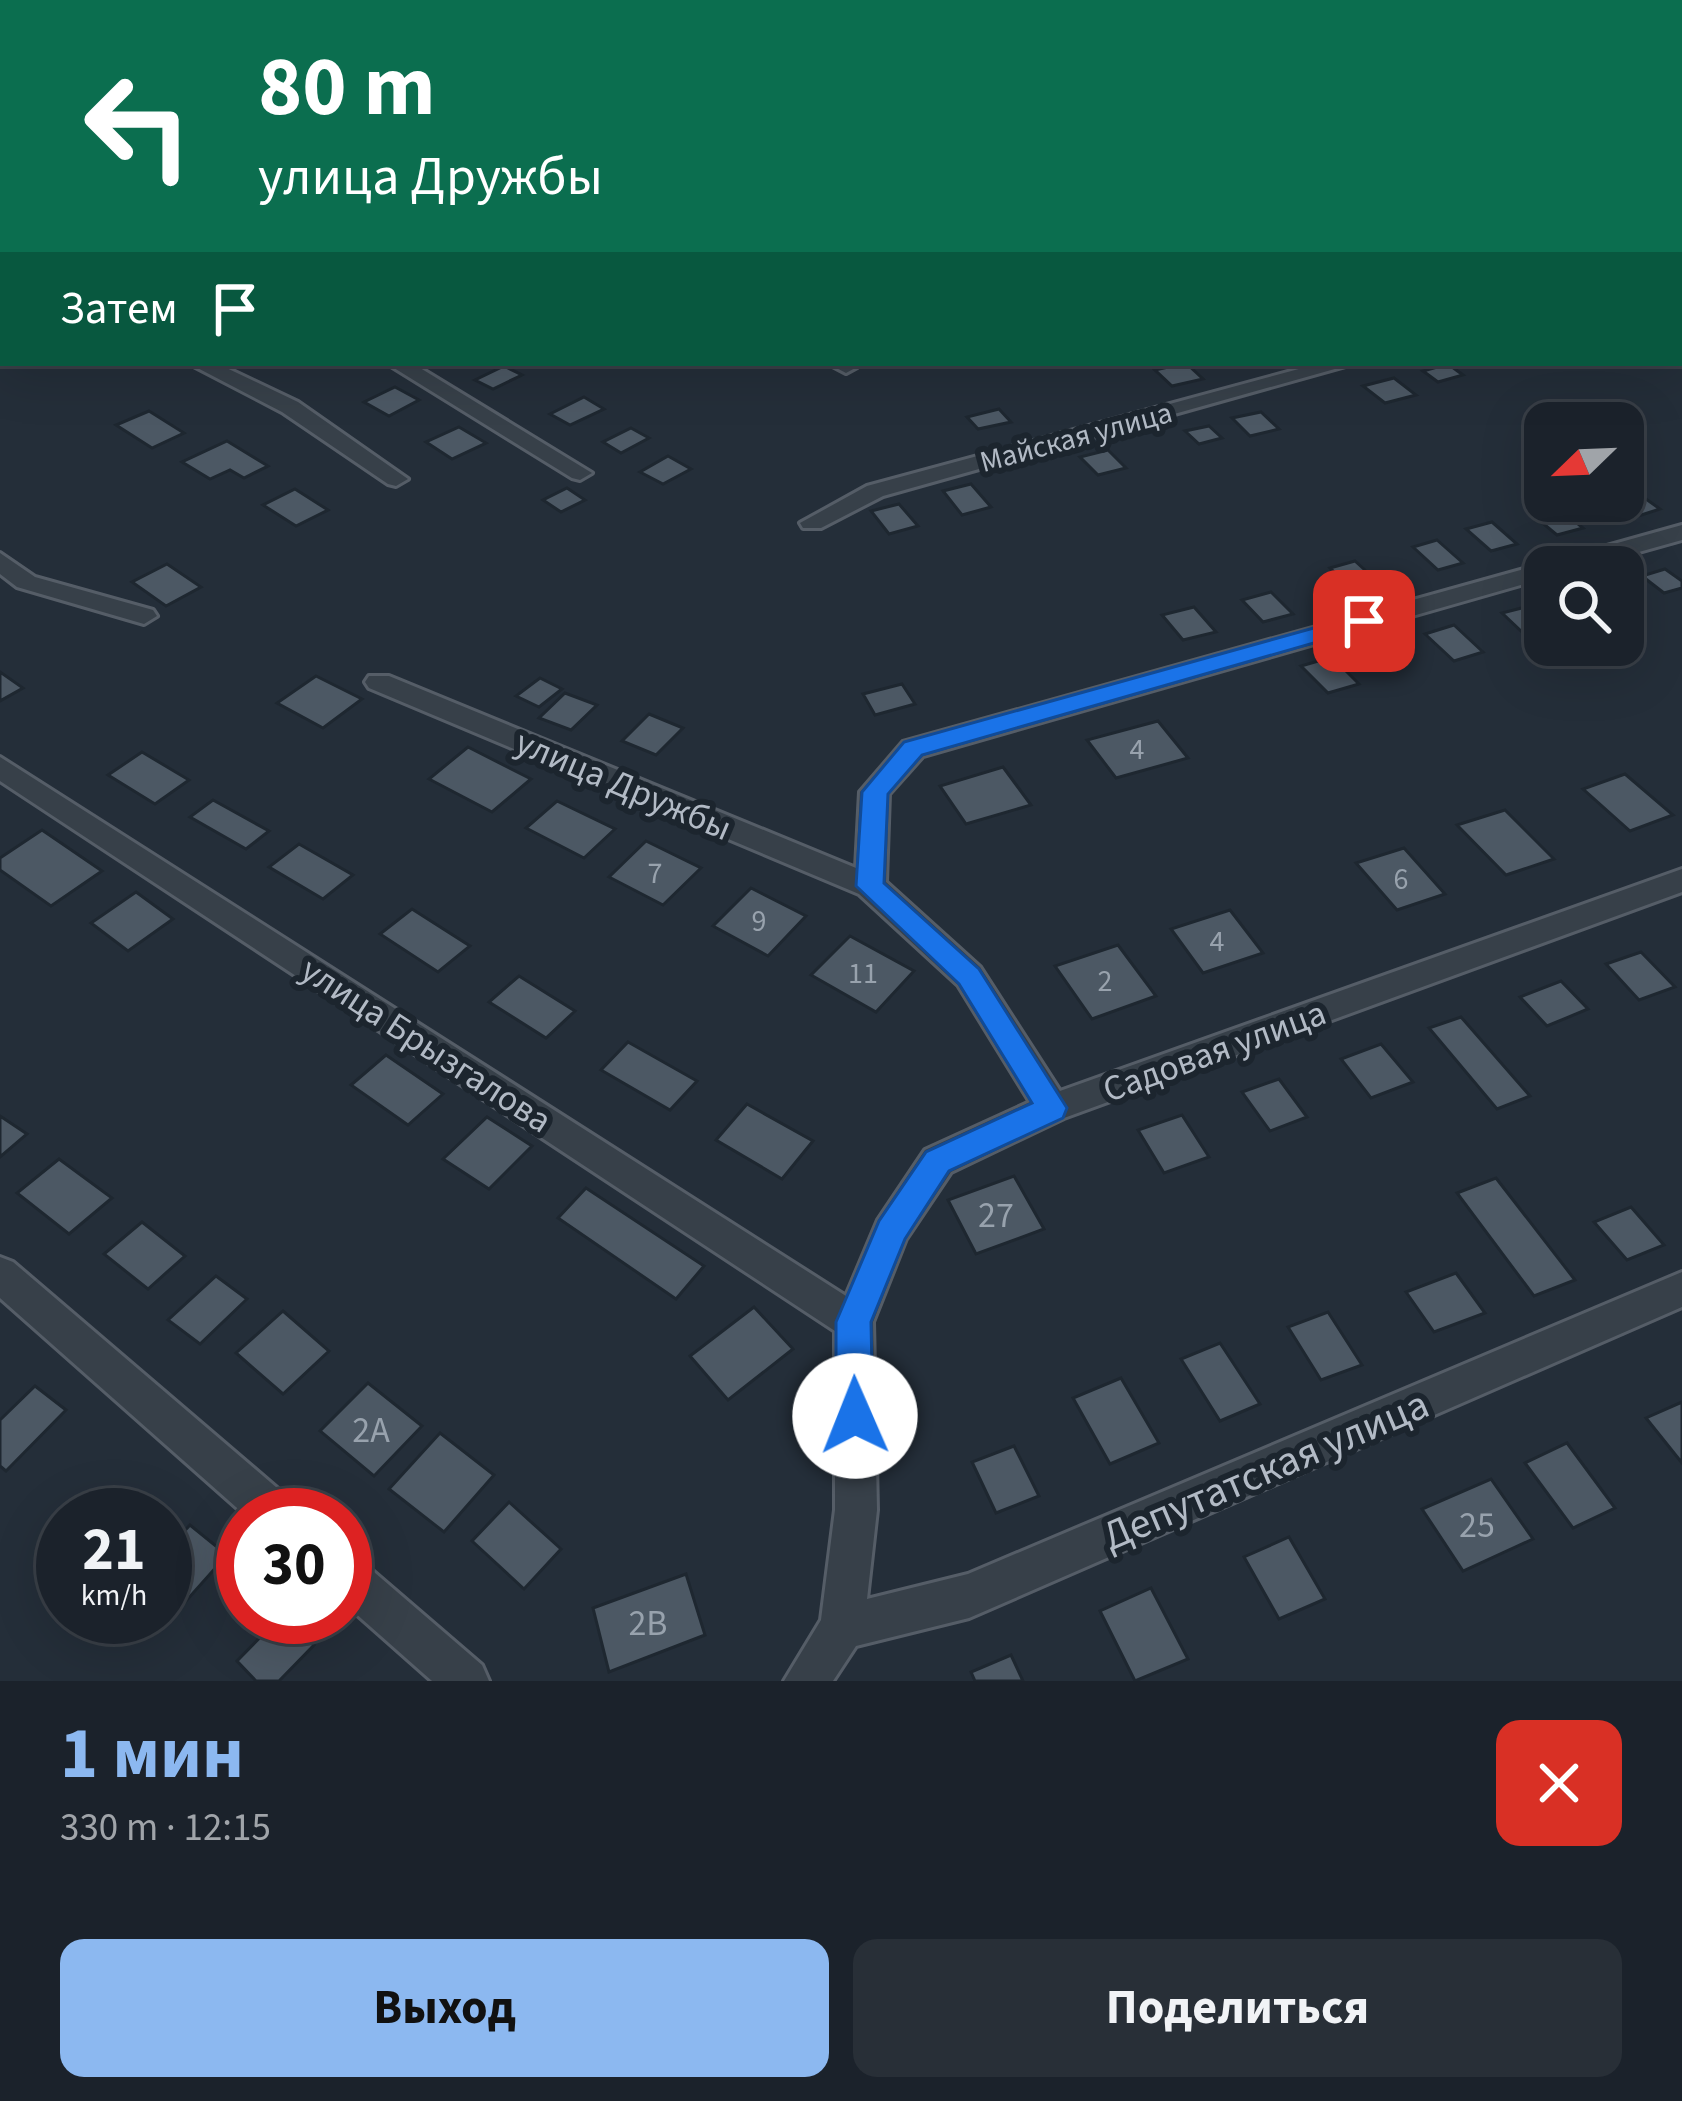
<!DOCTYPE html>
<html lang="ru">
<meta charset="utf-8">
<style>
body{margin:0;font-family:"Source Sans 3",sans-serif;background:#282f37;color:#f1f3f6;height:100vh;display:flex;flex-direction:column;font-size:45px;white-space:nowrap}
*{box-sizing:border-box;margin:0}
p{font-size:39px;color:#a0a4a9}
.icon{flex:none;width:66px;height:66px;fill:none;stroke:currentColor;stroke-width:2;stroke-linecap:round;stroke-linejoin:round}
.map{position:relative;height:1681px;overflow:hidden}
.details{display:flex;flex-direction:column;background:#1b222b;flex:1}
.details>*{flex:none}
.hud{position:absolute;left:0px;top:0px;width:1683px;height:366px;box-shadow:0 12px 48px #0002,0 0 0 3px #393f47;background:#0b6e4f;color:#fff;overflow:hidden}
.needle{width:78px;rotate:247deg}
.controls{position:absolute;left:1524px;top:402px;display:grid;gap:24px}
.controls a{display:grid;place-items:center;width:120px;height:120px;border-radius:24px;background:#1b222b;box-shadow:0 12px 48px #0002,0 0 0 3px #393f47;font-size:60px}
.speed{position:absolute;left:36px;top:1488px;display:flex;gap:24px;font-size:60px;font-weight:700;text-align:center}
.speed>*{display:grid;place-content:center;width:156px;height:156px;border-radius:50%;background:#1b222b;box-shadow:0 12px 48px #0002,0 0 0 3px #393f47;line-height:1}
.speed small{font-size:30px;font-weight:400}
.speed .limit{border:18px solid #d22;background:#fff;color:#111}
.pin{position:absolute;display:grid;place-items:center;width:102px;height:102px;color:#fff;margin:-51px;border-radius:24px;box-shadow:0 6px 18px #0006}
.me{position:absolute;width:132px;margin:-66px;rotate:359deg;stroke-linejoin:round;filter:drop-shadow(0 0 9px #0008)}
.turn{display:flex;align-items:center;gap:42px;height:252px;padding:0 60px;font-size:54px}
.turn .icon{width:156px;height:156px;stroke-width:2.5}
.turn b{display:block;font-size:84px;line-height:102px}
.then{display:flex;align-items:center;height:114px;padding:0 60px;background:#0003;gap:24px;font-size:45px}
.round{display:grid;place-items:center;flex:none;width:126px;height:126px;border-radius:24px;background:#282f37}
.overview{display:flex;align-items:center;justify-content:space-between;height:204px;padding:0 60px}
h1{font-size:72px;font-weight:700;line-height:90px;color:#8cb8f0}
.cta{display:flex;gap:24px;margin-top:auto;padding:24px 60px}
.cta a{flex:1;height:138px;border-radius:24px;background:#8cb8f0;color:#111;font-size:48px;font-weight:700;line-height:138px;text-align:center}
.cta a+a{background:#282f37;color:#f1f3f6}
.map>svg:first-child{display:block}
</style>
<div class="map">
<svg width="1682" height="1681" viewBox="0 0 1682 1681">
<rect width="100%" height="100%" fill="#242e39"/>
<g fill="#4c5864" stroke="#1e2730" stroke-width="3">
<path d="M1186,363l17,16 -31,7 -17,-16z"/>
<path d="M1448,364l15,11 -25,7 -15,-11z"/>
<path d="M504,366l18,9 -29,14 -18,-9z"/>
<path d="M1394,378l22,17 -31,8 -22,-17z"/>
<path d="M395,387l24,13 -30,16 -25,-14z"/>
<path d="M584,397l20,12 -34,16 -20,-11z"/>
<path d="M999,409l12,13 -33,7 -11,-12z"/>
<path d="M149,411l35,22 -32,15 -36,-23z"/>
<path d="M1261,412l18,17 -29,7 -18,-18z"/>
<path d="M1209,426l13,12 -23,6 -14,-13z"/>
<path d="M459,427l27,16 -34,16 -26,-17z"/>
<path d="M631,428l18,10 -28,15 -18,-11z"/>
<path d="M227,441l41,25 -24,12 -14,-8 -20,9 -28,-17z"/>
<path d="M1108,450l18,18 -28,7 -18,-18z"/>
<path d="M668,456l23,13 -28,15 -23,-12z"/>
<path d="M971,484l20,23 -29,8 -19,-24z"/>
<path d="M567,488l18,12 -24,12 -18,-12z"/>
<path d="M295,489l33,21 -32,16 -33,-21z"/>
<path d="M1632,489l28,20 -25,8 -21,-16h9v-9z"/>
<path d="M899,504l19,22 -29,8 -18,-23z"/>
<path d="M1554,504l29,24 -26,7 -29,-24z"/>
<path d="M1492,522l25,22 -26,7 -25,-22z"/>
<path d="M1437,540l26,23 -25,7 -25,-23z"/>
<path d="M1355,561l22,20 -26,7 -21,-20z"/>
<path d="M167,564l34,23 -35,19 -34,-24z"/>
<path d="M1665,569l17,12v7l-18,5 -22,-17z"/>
<path d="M1271,592l22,22 -30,8 -21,-22z"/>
<path d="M1537,604l8,7v34h6l-12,3 -37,-35z"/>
<path d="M1194,607l22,25 -33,8 -21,-25z"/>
<path d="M1454,625l29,27 -29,9 -29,-27z"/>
<path d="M1332,657l27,27 -31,9 -27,-27z"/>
<path d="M0,672l23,16 -23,13z"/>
<path d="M316,676l46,23 -39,29 -46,-25z"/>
<path d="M540,678l22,11 -23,18 -23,-11z"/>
<path d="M902,684l13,20 -40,11 -12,-21z"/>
<path d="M565,693l32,12 -26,25 -32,-12z"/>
<path d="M649,714l34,14 -27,27 -34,-14z"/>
<path d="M1158,721l30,37 -72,20 -29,-38z"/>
<path d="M468,747l63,32 -39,33 -63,-33z"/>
<path d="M142,752l47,28 -34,24 -47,-29z"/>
<path d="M1003,767l28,38 -65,19 -26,-38z"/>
<path d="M1625,774l48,41 -43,16 -47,-42z"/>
<path d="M213,800l56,31 -23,18 -56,-32z"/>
<path d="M557,801l58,28 -31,29 -58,-30z"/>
<path d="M1505,810l49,49 -48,16 -49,-50z"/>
<path d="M42,830l60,41 -51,35 -51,-36v-12z"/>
<path d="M646,841l55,27 -38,37 -54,-28z"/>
<path d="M299,844l54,31 -30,24 -54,-32z"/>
<path d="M1404,848l41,46 -48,16 -41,-47z"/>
<path d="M751,888l55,28 -38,40 -55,-30z"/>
<path d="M136,892l37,27 -45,32 -37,-28z"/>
<path d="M412,909l58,37 -32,26 -58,-38z"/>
<path d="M1230,910l33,43 -60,20 -32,-44z"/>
<path d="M850,936l64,35 -38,41 -65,-37z"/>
<path d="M1118,945l38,51 -64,23 -37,-53z"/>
<path d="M1641,952l34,35 -36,13 -33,-36z"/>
<path d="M519,976l56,35 -29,27 -57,-36z"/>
<path d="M1561,981l27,28 -41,17 -27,-29z"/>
<path d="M1461,1017l69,79 -33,13 -68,-81z"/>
<path d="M628,1042l69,39 -27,29 -69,-40z"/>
<path d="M1381,1044l32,38 -42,16 -30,-39z"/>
<path d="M386,1055l57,39 -35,31 -57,-40z"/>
<path d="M1279,1079l28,38 -37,14 -28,-39z"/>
<path d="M747,1104l66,37 -31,38 -66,-39z"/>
<path d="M1182,1115l27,42 -45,16 -26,-43z"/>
<path d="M0,1116l27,18 -27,23z"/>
<path d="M487,1117l45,29 -43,43 -46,-30z"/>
<path d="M59,1159l53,39 -43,36 -52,-41z"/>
<path d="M1014,1176l30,53 -68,25 -28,-54z"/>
<path d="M1496,1178l79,102 -41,16 -77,-103z"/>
<path d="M586,1188l118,78 -28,33 -118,-81z"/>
<path d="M1631,1207l33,38 -37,15 -33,-38z"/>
<path d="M142,1222l43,34 -37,33 -44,-35z"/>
<path d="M1456,1273l29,40 -51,19 -28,-40z"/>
<path d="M216,1276l31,23 -47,45 -32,-24z"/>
<path d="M754,1307l39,42 -65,51 -38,-44z"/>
<path d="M283,1311l46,40 -46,43 -47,-41z"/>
<path d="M1328,1312l34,53 -41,15 -33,-53z"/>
<path d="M1220,1343l40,61 -40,17 -39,-62z"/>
<path d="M1121,1378l38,65 -49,21 -37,-66z"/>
<path d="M368,1383l54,43 -48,50 -54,-45z"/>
<path d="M35,1386l31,24 -60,61 -6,-5v-46z"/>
<path d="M1682,1402v61l-36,-45z"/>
<path d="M440,1433l54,42 -50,57 -55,-43z"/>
<path d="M1567,1443l48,65 -42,20 -48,-65z"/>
<path d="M1014,1446l25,50 -43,17 -24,-51z"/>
<path d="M1491,1479l42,60 -70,32 -41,-62z"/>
<path d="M509,1502l52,47 -37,40 -52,-48z"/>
<path d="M190,1525l37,30 -49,55 -13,-11v-47z"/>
<path d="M1289,1537l36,62 -46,20 -35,-62z"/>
<path d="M686,1574l19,61 -96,37 -16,-64z"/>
<path d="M1151,1588l37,71 -53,22 -35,-70z"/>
<path d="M280,1617l34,28 -35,36h-23l-19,-20z"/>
<path d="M1011,1655l12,26h-48l-4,-9z"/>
</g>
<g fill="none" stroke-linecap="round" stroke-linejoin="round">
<defs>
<g id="service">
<path d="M3,278v6l-3,1v-6z"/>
<path d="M3,335v6l-3,1v-6z"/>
</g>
<g id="minor">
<rect x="0" y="136" width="3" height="13"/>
<path d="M188,363h28l82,39 110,77 -12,7 -8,-2 -106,-72z"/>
<path d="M386,363h26l180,110 -12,7 -8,-2z"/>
<path d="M827,363h27l3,4 -11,6z"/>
<path d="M1321,363h35l-473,133 -62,32h-18l-3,-5 67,-37z"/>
<path d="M1682,525v15l-97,27h-40v11l-622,178 -34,38 -3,88 94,85 80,124 622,-222v23l-618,226 -113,54 -45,67 -33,83 4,188 -10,89 101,-25 714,-302v35l-713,311 -113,28 -23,35h-49l37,-61 14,-110v-179l-835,-550v-24l846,539 32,-76 47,-70 105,-48 -72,-117 -99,-91 -490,-206 -4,-6 4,-6h20l467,192 4,-76 43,-50z"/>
<path d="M0,553l35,24 118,33 4,6 -13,8 -127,-37 -17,-13z"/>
<path d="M0,1257l13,5 278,238 6,15h-52l-245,-217z"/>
<path d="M345,1553l15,7 122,105 7,16h-57l-87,-77z"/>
</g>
<g id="tertiary">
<path d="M378,0h24l2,3h-24z"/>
<rect x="1680" y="296" width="2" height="16"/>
</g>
</defs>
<use href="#service" stroke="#555d67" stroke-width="6"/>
<use href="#minor" stroke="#555d67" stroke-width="6"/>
<use href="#tertiary" stroke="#555d67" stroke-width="6"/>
<use href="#service" fill="#374049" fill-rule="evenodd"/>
<use href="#minor" fill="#374049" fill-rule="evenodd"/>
<use href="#tertiary" fill="#374049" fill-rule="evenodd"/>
</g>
<path fill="#1a73e8" stroke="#114b97" stroke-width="3" d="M1364,614l12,7 -3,5 -451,129 -34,39 -4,89 95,86 88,139 -4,10 -114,53 -44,68 -34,83 2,94 -5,12 -13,5 -13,-5 -6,-12v-94l43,-101 47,-69 106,-49 -73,-119 -103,-98 6,-94 42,-50z"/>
<g text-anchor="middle" stroke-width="12" stroke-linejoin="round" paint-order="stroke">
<g font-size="30" fill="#b2bac5" stroke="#1c252e">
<text transform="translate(1076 437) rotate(-15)" y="10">Майская улица</text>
</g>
<g font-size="30" fill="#98a2ad">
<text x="1137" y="759">4</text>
<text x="655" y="883">7</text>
<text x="1401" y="889">6</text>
<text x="759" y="931">9</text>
<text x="1217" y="951">4</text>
<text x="863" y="983">11</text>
<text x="1105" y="991">2</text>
</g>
<g font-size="36" fill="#b2bac5" stroke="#1c252e">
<text transform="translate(624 784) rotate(23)" y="13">улица Дружбы</text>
<text transform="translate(427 1044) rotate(33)" y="13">улица Брызгалова</text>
<text transform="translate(1214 1050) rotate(-20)" y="13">Садовая улица</text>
</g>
<g font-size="36" fill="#98a2ad">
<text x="996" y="1227">27</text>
<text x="371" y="1442">2А</text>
<text x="1477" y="1537">25</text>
<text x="648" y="1635">2В</text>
</g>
<g font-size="42" fill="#b2bac5" stroke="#1c252e">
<text transform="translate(1265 1469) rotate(-23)" y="15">Депутатская улица</text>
</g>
</g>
</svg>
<div class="controls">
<a><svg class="needle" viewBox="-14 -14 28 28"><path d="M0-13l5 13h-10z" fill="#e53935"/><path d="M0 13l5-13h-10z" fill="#a0a4a9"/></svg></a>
<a><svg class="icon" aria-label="search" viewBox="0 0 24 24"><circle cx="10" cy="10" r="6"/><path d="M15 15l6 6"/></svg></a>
</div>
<div class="speed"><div>21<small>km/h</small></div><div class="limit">30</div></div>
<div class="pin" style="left:1364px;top:621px;background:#d93025"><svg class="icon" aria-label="arrive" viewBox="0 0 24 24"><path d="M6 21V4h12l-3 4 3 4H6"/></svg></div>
<svg class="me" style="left:855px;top:1416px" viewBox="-20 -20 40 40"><circle r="19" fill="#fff"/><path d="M0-13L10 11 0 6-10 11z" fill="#1a73e8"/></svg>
<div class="hud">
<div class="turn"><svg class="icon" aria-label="left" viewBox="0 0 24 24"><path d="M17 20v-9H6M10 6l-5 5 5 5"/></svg><div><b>80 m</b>улица Дружбы</div></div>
<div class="then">Затем<svg class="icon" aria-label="arrive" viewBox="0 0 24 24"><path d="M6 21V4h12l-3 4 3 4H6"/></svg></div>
</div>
</div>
<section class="details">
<div class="overview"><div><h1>1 мин</h1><p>330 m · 12:15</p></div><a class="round" style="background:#d93025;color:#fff"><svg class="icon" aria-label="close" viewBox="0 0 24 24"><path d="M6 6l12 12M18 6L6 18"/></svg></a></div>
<div class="cta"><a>Выход</a><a>Поделиться</a></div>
</section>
